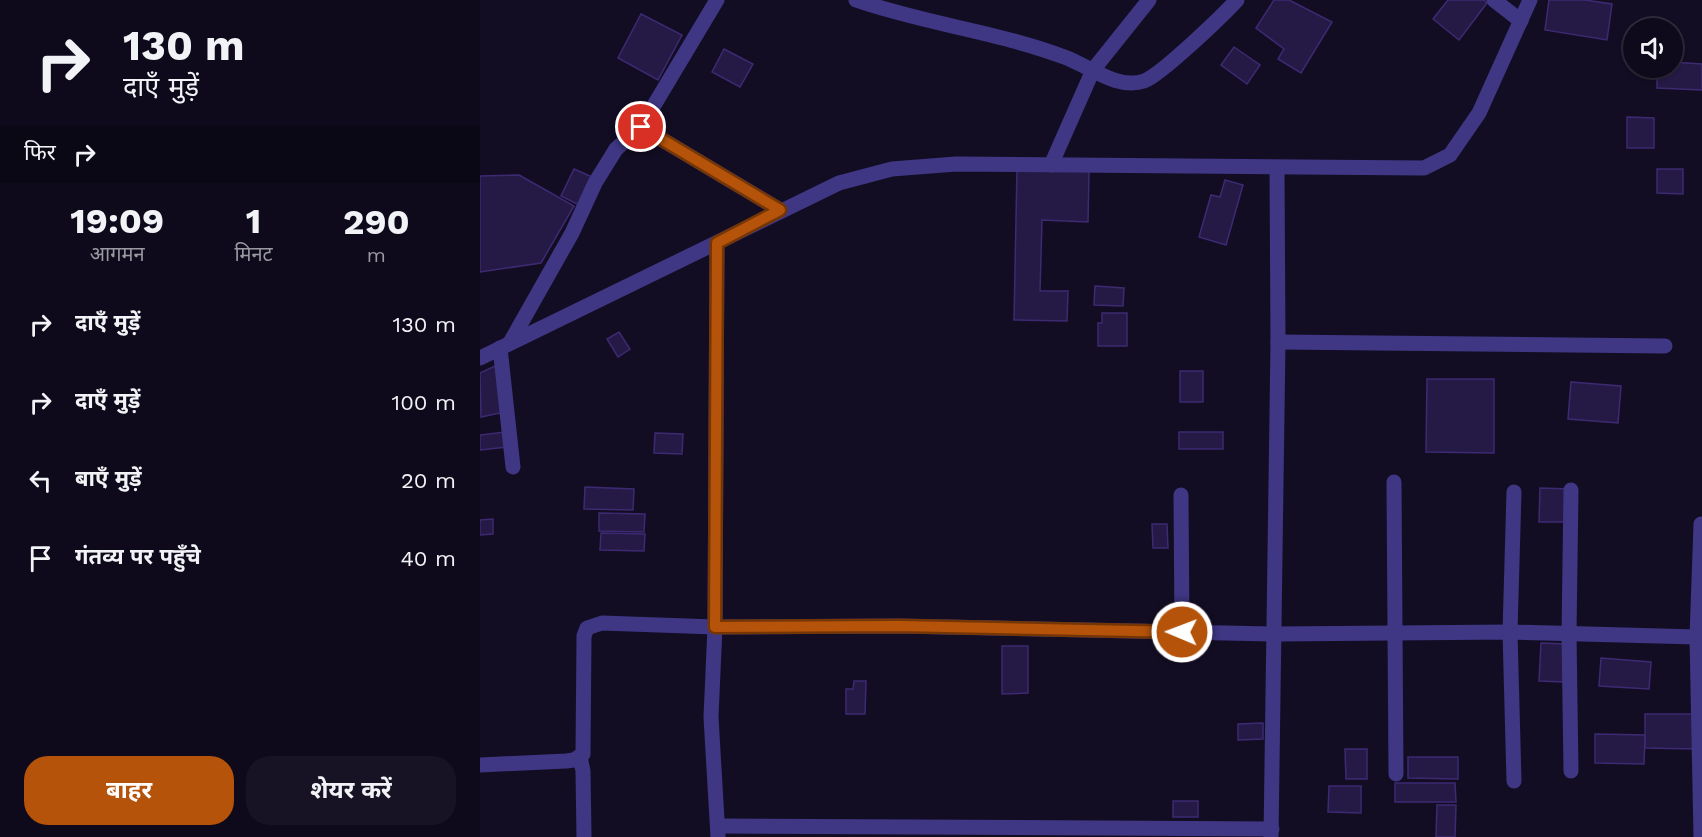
<!DOCTYPE html>
<html lang="hi">
<meta charset="utf-8">
<style>
body{margin:0;font-family:"Work Sans","Noto Sans Devanagari",sans-serif;background:#171324;color:#f1f3f6;height:100vh;display:flex;flex-direction:column;font-size:22px;white-space:nowrap}
*{box-sizing:border-box;margin:0}
p{font-size:20px;color:#9b9aa3}
.icon{flex:none;width:33px;height:33px;fill:none;stroke:currentColor;stroke-width:2;stroke-linecap:round;stroke-linejoin:round}
.map{position:relative;flex:1;overflow:hidden}
.side{display:flex;flex-direction:column;background:#0e0a1b;width:480px}
.side>*{flex:none}
.guide{background:#0e0a1b;color:#f1f3f6;overflow:hidden}
.controls{position:absolute;left:1143px;top:18px;display:grid;gap:12px}
.controls a{display:grid;place-items:center;width:60px;height:60px;border-radius:50%;background:#0e0a1b;box-shadow:0 2px 4px #0004,0 0 0 2px #2e2b3a;font-size:30px}
.pin{position:absolute;display:grid;place-items:center;width:51px;height:51px;color:#fff;margin:-26px;border:3px solid #fff;border-radius:50%;box-shadow:0 2px 6px #0007}
.me{position:absolute;width:66px;margin:-33px;rotate:271deg;stroke-linejoin:round;filter:drop-shadow(0 0 4px #0008)}
.turn{display:flex;align-items:center;gap:21px;height:126px;padding:0 24px;font-size:27px}
.turn .icon{width:78px;height:78px;stroke-width:2.5}
.turn b{display:block;font-size:42px;line-height:51px}
.then{display:flex;align-items:center;height:57px;padding:0 24px;background:#0003;gap:12px;font-size:22px}
.eta{display:flex;justify-content:space-evenly;align-items:center;height:102px;text-align:center}
.eta b{font-size:36px;font-weight:700;line-height:42px}
.button{display:flex;gap:12px;margin-top:auto;padding:12px 24px}
.button a{flex:1;height:69px;border-radius:24px;background:#b45309;color:#fff;font-size:24px;font-weight:700;line-height:69px;text-align:center}
.button a+a{background:#171324;color:#f1f3f6}
ul{padding:0;list-style:none}
li{display:flex;align-items:center;gap:18px;height:78px;padding:0 24px}
li div{flex:1}
li b{display:block;font-size:22px}
li em{font-style:normal}
main{display:flex;flex:1;min-height:0}
.map>svg:first-child{display:block}
</style>
<main>
<section class="side">
<div class="guide">
<div class="turn"><svg class="icon" aria-label="right" viewBox="0 0 24 24"><path d="M7 20v-9h11M14 6l5 5-5 5"/></svg><div><b>130 m</b>दाएँ मुड़ें</div></div>
<div class="then">फिर<svg class="icon" aria-label="right" viewBox="0 0 24 24"><path d="M7 20v-9h11M14 6l5 5-5 5"/></svg></div>
</div>
<div class="eta">
<div><b>19:09</b><p>आगमन</p></div>
<div><b>1</b><p>मिनट</p></div>
<div><b>290</b><p>m</p></div>
</div>
<ul>
<li><svg class="icon" aria-label="right" viewBox="0 0 24 24"><path d="M7 20v-9h11M14 6l5 5-5 5"/></svg><div><b>दाएँ मुड़ें</b></div><em>130 m</em></li>
<li><svg class="icon" aria-label="right" viewBox="0 0 24 24"><path d="M7 20v-9h11M14 6l5 5-5 5"/></svg><div><b>दाएँ मुड़ें</b></div><em>100 m</em></li>
<li><svg class="icon" aria-label="left" viewBox="0 0 24 24"><path d="M17 20v-9H6M10 6l-5 5 5 5"/></svg><div><b>बाएँ मुड़ें</b></div><em>20 m</em></li>
<li><svg class="icon" aria-label="arrive" viewBox="0 0 24 24"><path d="M6 21V4h12l-3 4 3 4H6"/></svg><div><b>गंतव्य पर पहुँचे</b></div><em>40 m</em></li>
</ul>
<div class="button"><a>बाहर</a><a>शेयर करें</a></div>
</section>
<div class="map">
<svg width="1222" height="837" viewBox="0 0 1222 837">
<rect width="100%" height="100%" fill="#130d24"/>
<g fill="#251945" stroke="#3d2a72" stroke-width="1.5">
<path d="M794,0h15l43,22 -31,51 -23,-14 6,-10 -28,-21z"/>
<path d="M968,0h36l3,3 -28,37 -26,-21z"/>
<path d="M1069,0h36l27,4 -5,36 -62,-10z"/>
<path d="M161,14l41,21 -24,45 -40,-22z"/>
<path d="M754,47l26,18 -13,19 -26,-19z"/>
<path d="M244,49l29,15 -13,23 -28,-15z"/>
<path d="M1192,62l30,2v26l-45,-2v-20h15z"/>
<path d="M1147,117l27,1v30h-27z"/>
<path d="M94,169l18,8 -13,28 -18,-9z"/>
<path d="M537,169l72,2 -1,51 -46,-2 -2,71h28l-1,30 -53,-1z"/>
<path d="M1177,169h26v25l-26,-1z"/>
<path d="M39,175l55,31 -33,57 -61,9v-96z"/>
<path d="M745,180l18,5 -17,60 -27,-8 12,-42 9,2z"/>
<path d="M615,286l29,2 -1,18 -29,-1z"/>
<path d="M622,313h25v33h-29v-23h4z"/>
<path d="M139,332l11,17 -12,8 -11,-18z"/>
<path d="M19,364l6,48 -24,5 -1,-44z"/>
<rect x="700" y="371" width="23" height="31"/>
<path d="M947,379h67v74l-68,-1z"/>
<path d="M1091,382l50,4 -3,37 -50,-4z"/>
<path d="M25,432l2,15 -27,3v-15z"/>
<rect x="699" y="432" width="44" height="17"/>
<path d="M175,433l28,1 -1,20 -28,-1z"/>
<path d="M105,487l49,2 -1,21 -49,-1z"/>
<path d="M1060,488l30,1 -1,33h-30z"/>
<path d="M119,513l46,1 -1,18 -45,-1z"/>
<path d="M13,519v15l-13,1v-15z"/>
<path d="M672,524h15l1,24h-15z"/>
<path d="M121,533l44,1 -1,17 -44,-1z"/>
<path d="M1061,643l25,1 -1,38 -26,-1z"/>
<path d="M522,646h26v47l-26,1z"/>
<path d="M1121,658l50,4 -2,27 -50,-3z"/>
<path d="M374,681h12l-1,33h-19v-25h7z"/>
<path d="M1165,714h50v35l-50,-1z"/>
<path d="M783,723v16l-25,1v-16z"/>
<path d="M1115,734l50,1 -1,29 -49,-1z"/>
<path d="M865,749h22v30h-21z"/>
<path d="M928,757h50v22l-50,-1z"/>
<path d="M915,783h60l1,19h-61z"/>
<path d="M849,786h32v27l-33,-1z"/>
<rect x="693" y="801" width="25" height="16"/>
<path d="M957,805h19l-1,32h-19z"/>
</g>
<g fill="none" stroke-linecap="round" stroke-linejoin="round">
<g stroke="#3f3784" stroke-width="15">
<path d="M376,0c69,24 143,32 211,58 23,9 51,32 77,23 17,-6 78,-65 93,-81"/>
<path d="M1014,0l27,21"/>
<path d="M161,127l139,83"/>
<path d="M571,165l42,-95 56,-70"/>
<path d="M237,243l-2,384 -4,90 7,120"/>
<path d="M31,341l61,-108 23,-50 21,-34 25,-22 76,-127"/>
<path d="M798,342l387,4"/>
<path d="M20,348l13,119"/>
<path d="M0,358l359,-175 53,-14 64,-5 468,4 26,-13 29,-42 51,-113"/>
<path d="M914,482l2,292"/>
<path d="M1091,490l-2,144 2,137"/>
<path d="M701,495l1,137"/>
<path d="M1221,524l-4,113 4,200"/>
<path d="M100,757l3,14 1,66"/>
<path d="M0,765l86,-4 8,-1 9,-6 1,-118 3,-8 15,-5 113,4 185,-1 375,8 235,-2 187,5"/>
<path d="M1034,781l-4,-149 4,-140"/>
<path d="M238,826l554,3"/>
<path d="M791,837l7,-495 -1,-174"/>
</g>
</g>
<g fill="none" stroke-linecap="round" stroke-linejoin="round">
<defs>
<path id="route" d="M161,127l139,83 -63,33 -2,384 185,-1 282,6"/>
</defs>
<use href="#route" stroke="#753606" stroke-width="15"/>
<use href="#route" stroke="#b45309" stroke-width="10"/>
</g>
</svg>
<div class="controls">
<a><svg class="icon" aria-label="sound" viewBox="0 0 24 24"><path d="M4 9h4l5-4v14l-5-4H4zM17 9q2 3 0 6"/></svg></a>
</div>
<div class="pin" style="left:161px;top:127px;background:#d93025"><svg class="icon" aria-label="arrive" viewBox="0 0 24 24"><path d="M6 21V4h12l-3 4 3 4H6"/></svg></div>
<svg class="me" style="left:702px;top:632px" viewBox="-20 -20 40 40"><circle r="17" fill="#b45309" stroke="#fff" stroke-width="3"/><path d="M0-11L8 9 0 5-8 9z" fill="#fff"/></svg>
</div>
</main>
